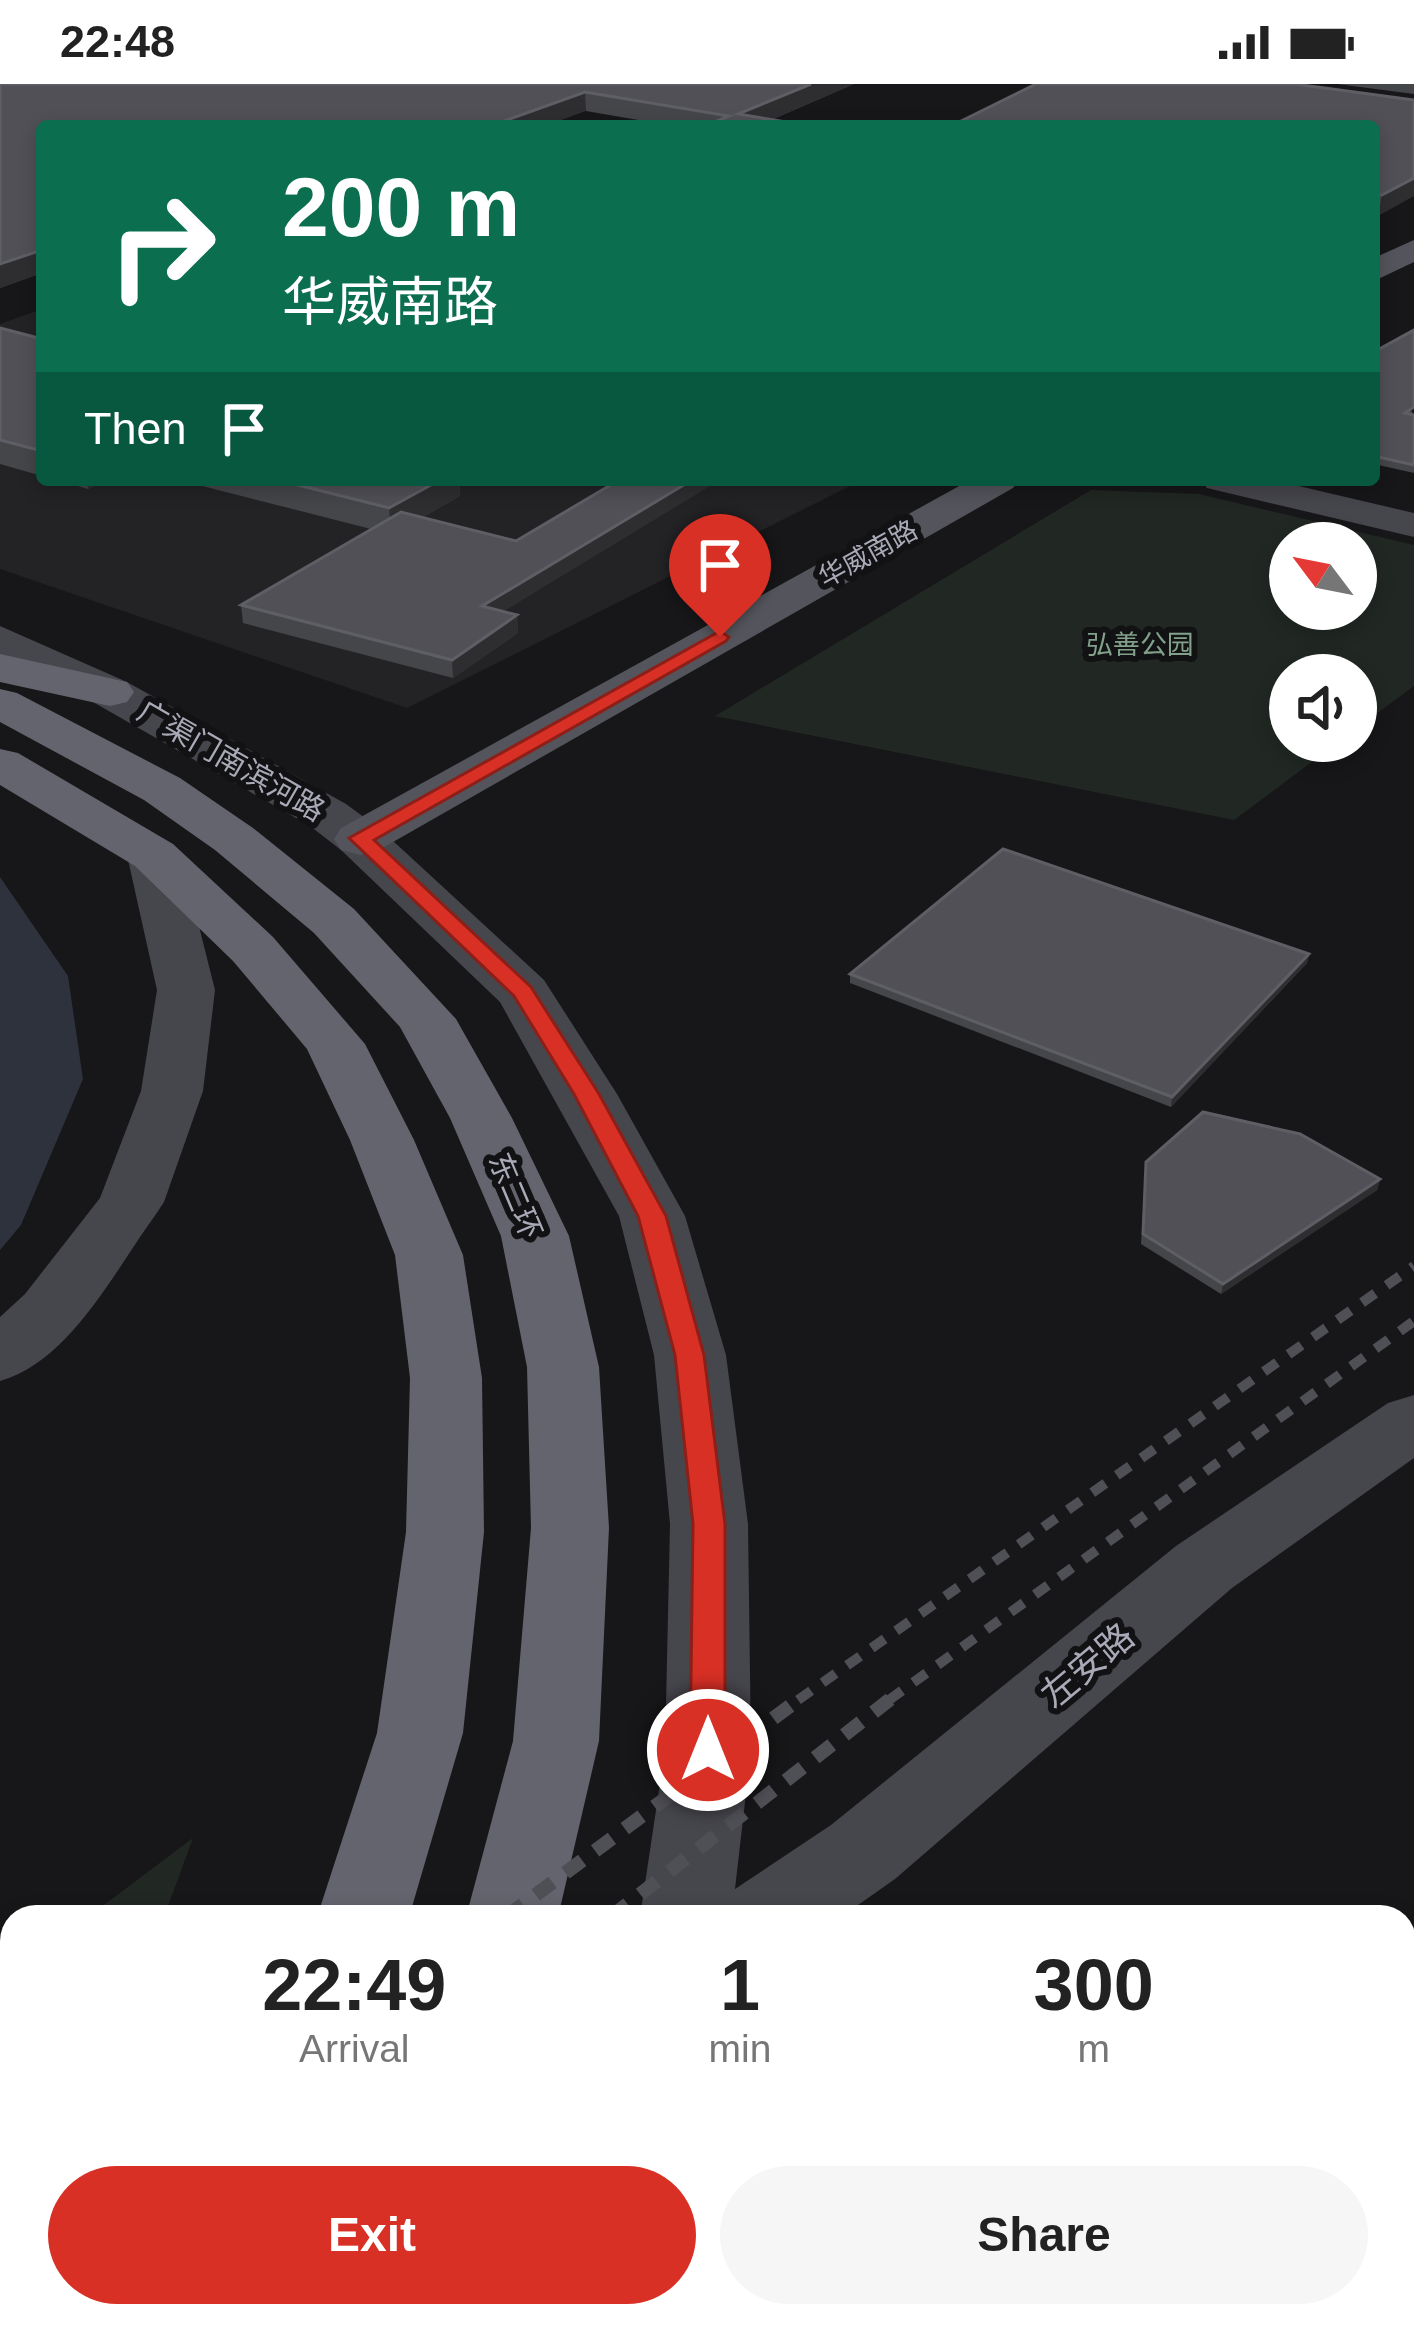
<!DOCTYPE html>
<meta charset="utf-8">
<style>
body{margin:0;font-family:Arial,"Noto Sans SC",sans-serif;background:#f6f6f6;color:#222;height:100vh;display:flex;flex-direction:column;font-size:45px;white-space:nowrap}
*{box-sizing:border-box;margin:0}
p{font-size:39px;color:#767676}
.icon{flex:none;width:66px;height:66px;fill:none;stroke:currentColor;stroke-width:2;stroke-linecap:round;stroke-linejoin:round}
.map{position:relative;flex:1;overflow:hidden}
.side{position:absolute;left:0px;top:1821px;width:1416px;height:423px;display:flex;flex-direction:column;background:#fff;border-radius:36px 36px 0 0;box-shadow:0 6px 18px #0003}
.side>*{flex:none}
.top-card{position:absolute;left:36px;top:36px;width:1344px;height:366px;border-radius:12px;box-shadow:0 6px 18px #0003;background:#0b6e4f;color:#fff;overflow:hidden}
.needle{width:78px;rotate:302deg}
.buttons{position:absolute;left:1269px;top:438px;display:grid;gap:24px}
.buttons a{display:grid;place-items:center;width:108px;height:108px;border-radius:50%;background:#fff;box-shadow:0 6px 18px #0003;font-size:60px}
.pin{position:absolute;display:grid;place-items:center;width:102px;height:102px;color:#fff;margin:-123px -51px;border-radius:50% 50% 50% 0;rotate:-45deg;box-shadow:0 0 12px #0007}
.pin .icon{rotate:45deg}
.me{position:absolute;width:132px;margin:-66px;rotate:0deg;stroke-linejoin:round;filter:drop-shadow(0 0 9px #0008)}
.turn{display:flex;align-items:center;gap:42px;height:252px;padding:0 48px;font-size:54px}
.turn .icon{width:156px;height:156px;stroke-width:2.5}
.turn b{display:block;font-size:84px;line-height:102px}
.then{display:flex;align-items:center;height:114px;padding:0 48px;background:#0003;gap:24px;font-size:45px}
.eta{display:flex;justify-content:space-evenly;align-items:center;height:204px;text-align:center}
.eta b{font-size:72px;font-weight:800;line-height:84px}
.action{display:flex;gap:24px;margin-top:auto;padding:24px 48px}
.action a{flex:1;height:138px;border-radius:72px;background:#d93025;color:#fff;font-size:48px;font-weight:800;line-height:138px;text-align:center}
.action a+a{background:#f6f6f6;color:#222}
.status{display:flex;justify-content:space-between;align-items:center;height:84px;padding:0 60px;background:#fff;direction:ltr}
.status svg{height:33px;fill:currentColor}
.map>svg:first-child{display:block}
</style>
<div class="status"><b>22:48</b><svg viewBox="0 0 49 12"><path d="M0 12V9h3v3zM5 12V6h3v6zM10 12V3h3v9zM15 12V0h3v12zM26 1h20v11H26zM47 4h2v5h-2z"/></svg></div>
<div class="map">
<svg width="1414" height="2242" viewBox="0 0 1414 2242">
<rect width="100%" height="100%" fill="#171618"/>
<path fill="#232225" d="M42,225v171h820l-455,228 -407,-139v-245z"/>
<g fill="#212823" fill-rule="evenodd">
<path d="M1091,406l108,4 215,51v141l-58,43v-54h-66v66h50l-106,79 -519,-104zM1290,459h66v66h-66z"/>
<path d="M193,1754l-29,79h-76z"/>
<path d="M12,1891v185l-12,9v-185z"/>
</g>
<path fill="#2d323c" d="M0,793l68,99 15,103 -62,146 -21,25z"/>
<g fill="none" stroke-linecap="round" stroke-linejoin="round">
<g fill="#46464d" fill-rule="evenodd">
<path d="M1201,396h72l141,33v24l-207,-49z"/>
<path d="M0,542l127,56 219,122 33,24 165,152 73,114 68,122 41,139 22,169 3,226 -16,139 96,-64 345,-279 212,-143 26,-8v63l-182,130 -337,291 -54,38h-201l25,-167 5,-226 -16,-169 -35,-139 -119,-214 -159,-152 -31,-24 -217,-124 -93,-45z"/>
<path d="M154,755l19,5 8,11 34,135 -12,101 -39,111 -10,15c-40,55 -85,145 -154,164v-64l25,-23 75,-96 41,-107 16,-101 -30,-135 8,-11z"/>
<path d="M546,2232h106l-3,10h-106z"/>
</g>
<g fill="#54545c" fill-rule="evenodd">
<path d="M1414,156v22l-40,19v-23z"/>
<path d="M970,396h49l-6,8 -634,362 -19,5 -19,-5 -7,-11 7,-11z"/>
</g>
<g fill="#64646e" fill-rule="evenodd">
<path d="M0,570l127,28 7,10 -7,10 -17,4 -110,-24z"/>
<path d="M0,605l17,4 163,85 73,50 101,81 102,110 56,99 57,118 30,131 10,161 -10,213 -41,176h-92l47,-176 18,-213 -4,-161 -26,-131 -51,-118 -50,-91 -86,-94 -99,-83 -71,-50 -144,-78z"/>
<path d="M0,665l18,4 155,91 100,93 92,107 49,96 49,115 19,123 2,154 -21,201 -54,184h-92l60,-184 29,-201 4,-154 -15,-123 -45,-115 -43,-91 -74,-88 -98,-95 -135,-81z"/>
<path d="M150,2232h110l-4,10h-110z"/>
<path d="M351,2232h106l-4,10h-106z"/>
</g>
<g stroke="#4f4f56" stroke-width="10" stroke-dasharray="16 14" stroke-linecap="butt">
<path d="M798,1616l616,-434"/>
<path d="M889,1616l525,-379"/>
</g>
<g stroke="#4f4f56" stroke-width="14" stroke-dasharray="21 16" stroke-linecap="butt">
<path d="M506,1833l296,-220"/>
<path d="M611,1833l282,-220"/>
<path d="M0,2211l12,-9"/>
<path d="M87,2242l13,-10"/>
</g>
</g>
<g fill="#45464a">
<path d="M0,0h854l-83,36 39,6h-137l-87,-15 -544,15v147l-42,15z"/>
<path d="M1337,0h77v10z"/>
<path d="M1414,16l-36,116h-4v-90z"/>
<path d="M0,244l42,11v137l-42,-12z"/>
<path d="M1374,268l40,63v58l-40,-9z"/>
<path d="M58,396h49l-19,9z"/>
<path d="M179,396h280l1,16 -37,21 81,94 13,4 1,18 -65,45 -210,-55 -2,-18 130,-76z"/>
<path d="M1309,870l-2,9 -136,144 -321,-124v-9z"/>
<path d="M1146,1078l234,17 -3,11 -156,104 -80,-50z"/>
</g>
<g fill="#2e2e31">
<path d="M811,0h43l-98,42 -18,-12z"/>
<path d="M585,8l1,19 -41,15h-55z"/>
<path d="M1414,94v18l-36,20 4,-21z"/>
<path d="M42,166v23l-42,15v-24z"/>
<path d="M87,396h20l-19,9z"/>
<path d="M440,396h19l1,16 -69,39 -2,-27z"/>
<path d="M692,396h28l-237,144 -1,-18z"/>
<path d="M517,531l1,18 -65,45 -1,-18z"/>
<path d="M1309,870l-2,9 -136,144 1,-10z"/>
<path d="M1380,1095l-3,11 -156,104 2,-10z"/>
</g>
<g fill="#505056" stroke="#5e5e65" stroke-width="3">
<path d="M0,0h811l-73,30 72,12h-105l24,-10 -144,-24 -95,34h-448v124l-42,14z"/>
<path d="M1036,0h259l119,16v78l-32,17 -8,-1v-68h-423z"/>
<path d="M0,244l42,11v112l-42,-11z"/>
<path d="M1414,246v77l-9,6 9,2v50l-40,-9v-104z"/>
<path d="M278,396h162l-51,28z"/>
<path d="M619,396h73l-210,126 35,9 -65,45 -211,-55 160,-93 115,29z"/>
<path d="M1003,765l306,105 -137,143 -322,-123z"/>
<path d="M1203,1028l97,22 80,45 -157,105 -80,-50 3,-72z"/>
</g>
<path fill="#d93025" stroke="#8d1f18" stroke-width="3" d="M720,547l9,6 -3,4 -352,199 157,147 68,107 67,122 38,139 21,169v226l-5,10 -12,4 -13,-4 -5,-10 3,-226 -18,-169 -37,-139 -64,-122 -60,-98 -165,-158z"/>
<g text-anchor="middle" stroke-width="12" stroke-linejoin="round" paint-order="stroke">
<g font-size="27" fill="#a9aab7" stroke="#121113">
<text transform="translate(868 470) rotate(-29)" y="9">华威南路</text>
</g>
<g font-size="27" fill="#81a18b" stroke="#121113">
<text x="1140" y="570">弘善公园</text>
</g>
<g font-size="30" fill="#a9aab7" stroke="#121113">
<text transform="translate(231 677) rotate(30)" y="10">广渠门南滨河路</text>
<text transform="translate(515 1112) rotate(67)" y="10">东二环</text>
</g>
<g font-size="36" fill="#a9aab7" stroke="#121113">
<text transform="translate(1087 1581) rotate(-40)" y="13">左安路</text>
</g>
</g>
</svg>
<div class="buttons">
<a><svg class="needle" viewBox="-14 -14 28 28"><path d="M0-13l5 13h-10z" fill="#e53935"/><path d="M0 13l5-13h-10z" fill="#767676"/></svg></a>
<a><svg class="icon" aria-label="sound" viewBox="0 0 24 24"><path d="M4 9h4l5-4v14l-5-4H4zM17 9q2 3 0 6"/></svg></a>
</div>
<div class="pin" style="left:720px;top:553px;background:#d93025"><svg class="icon" aria-label="arrive" viewBox="0 0 24 24"><path d="M6 21V4h12l-3 4 3 4H6"/></svg></div>
<svg class="me" style="left:708px;top:1666px" viewBox="-20 -20 40 40"><circle r="17" fill="#d93025" stroke="#fff" stroke-width="3"/><path d="M0-11L8 9 0 5-8 9z" fill="#fff"/></svg>
<div class="top-card">
<div class="turn"><svg class="icon" aria-label="right" viewBox="0 0 24 24"><path d="M7 20v-9h11M14 6l5 5-5 5"/></svg><div><b>200 m</b>华威南路</div></div>
<div class="then">Then<svg class="icon" aria-label="arrive" viewBox="0 0 24 24"><path d="M6 21V4h12l-3 4 3 4H6"/></svg></div>
</div>
<section class="side">
<div class="eta">
<div><b>22:49</b><p>Arrival</p></div>
<div><b>1</b><p>min</p></div>
<div><b>300</b><p>m</p></div>
</div>
<div class="action"><a>Exit</a><a>Share</a></div>
</section>
</div>
